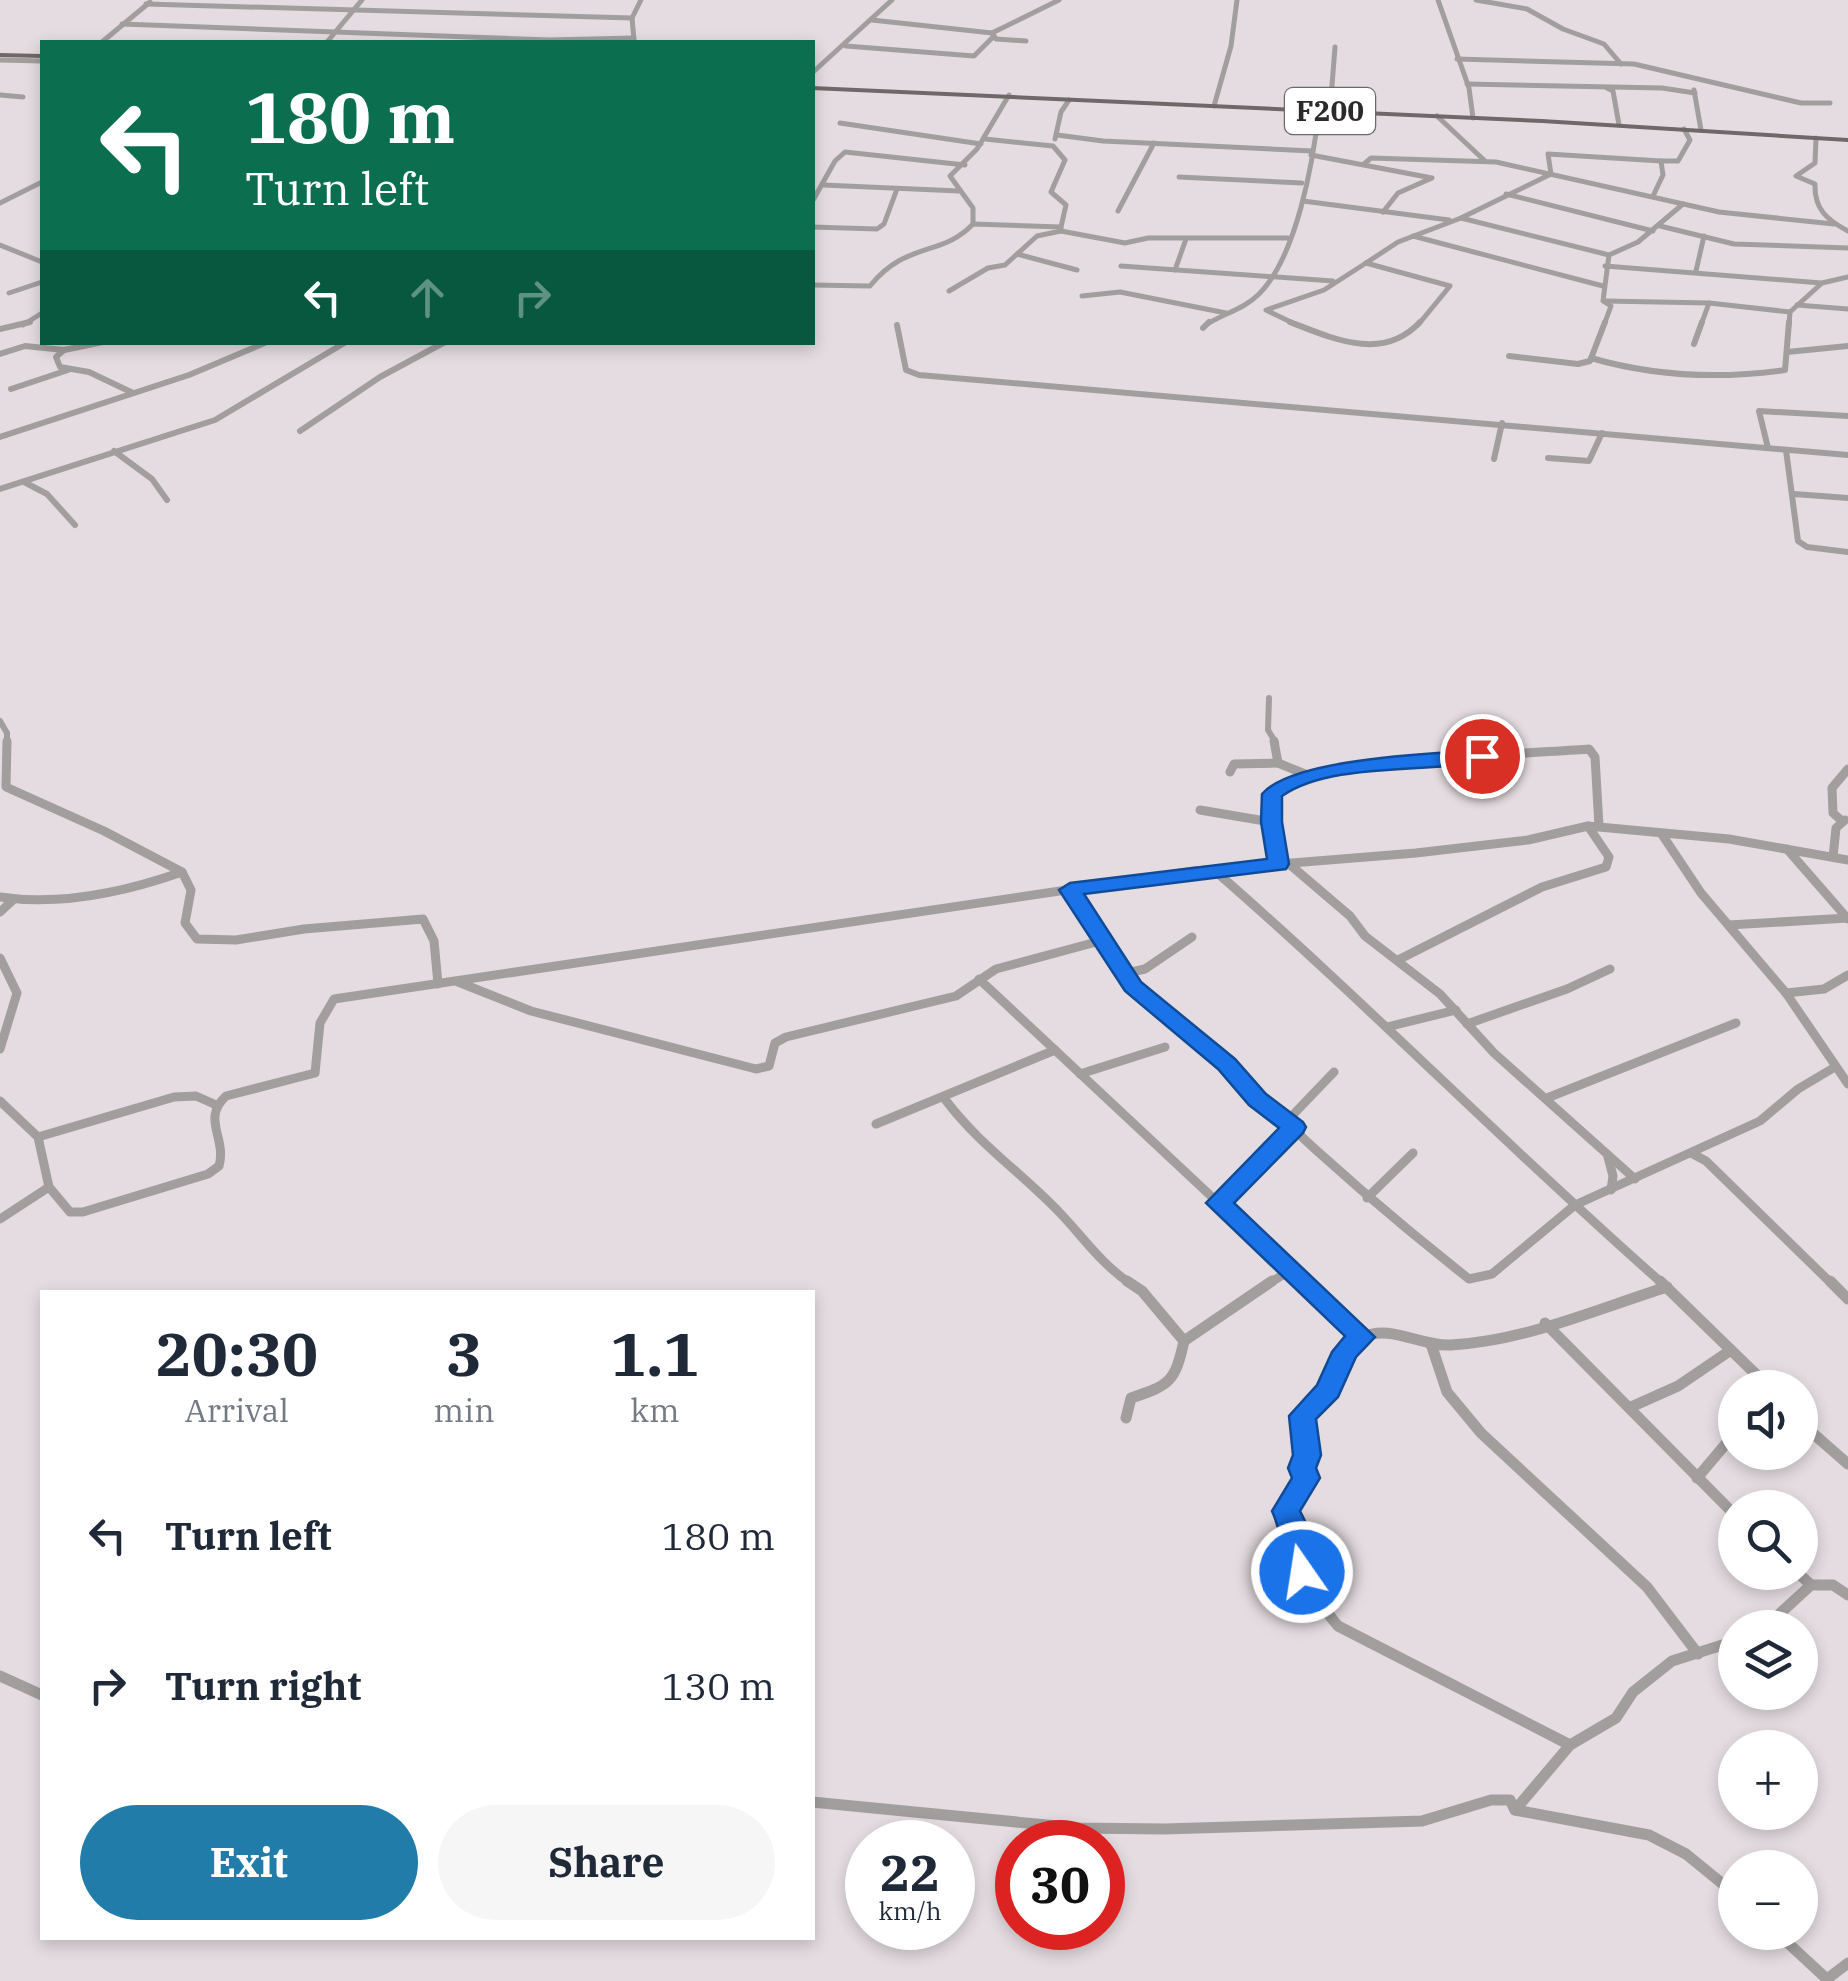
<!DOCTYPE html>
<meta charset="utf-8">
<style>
body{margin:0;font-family:"IBM Plex Serif",serif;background:#f6f6f7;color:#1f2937;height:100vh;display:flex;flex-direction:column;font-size:38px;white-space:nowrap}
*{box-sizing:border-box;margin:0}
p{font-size:32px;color:#747a83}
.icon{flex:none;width:55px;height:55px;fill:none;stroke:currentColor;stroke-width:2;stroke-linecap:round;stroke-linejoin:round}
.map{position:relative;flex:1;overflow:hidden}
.details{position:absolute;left:40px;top:1290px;width:775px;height:650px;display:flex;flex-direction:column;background:#fff;border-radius:0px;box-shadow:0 5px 15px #0003}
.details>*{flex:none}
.top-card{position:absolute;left:40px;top:40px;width:775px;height:305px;border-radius:0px;box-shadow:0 5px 15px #0003;background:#0b6e4f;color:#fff;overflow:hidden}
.buttons{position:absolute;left:1718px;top:1370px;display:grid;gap:20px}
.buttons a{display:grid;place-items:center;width:100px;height:100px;border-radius:50%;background:#fff;box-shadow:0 5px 15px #0003;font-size:50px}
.speed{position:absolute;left:845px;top:1820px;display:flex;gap:20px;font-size:50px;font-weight:700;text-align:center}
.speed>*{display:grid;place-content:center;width:130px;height:130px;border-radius:50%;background:#fff;box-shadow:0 5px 15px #0003;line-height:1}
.speed small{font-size:25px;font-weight:400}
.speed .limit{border:15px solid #d22;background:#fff;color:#111}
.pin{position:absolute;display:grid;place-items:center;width:85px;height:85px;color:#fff;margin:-42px;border:5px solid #fff;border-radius:50%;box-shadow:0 2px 10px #0007}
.me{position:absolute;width:110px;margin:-55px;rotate:347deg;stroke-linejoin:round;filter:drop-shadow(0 0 8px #0008)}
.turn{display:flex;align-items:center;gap:35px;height:210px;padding:0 40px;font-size:45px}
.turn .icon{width:130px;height:130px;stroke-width:2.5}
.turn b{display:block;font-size:70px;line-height:85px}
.lanes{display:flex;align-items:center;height:95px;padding:0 40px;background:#0003;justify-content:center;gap:50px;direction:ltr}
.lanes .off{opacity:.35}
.eta{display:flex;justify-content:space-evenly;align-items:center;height:170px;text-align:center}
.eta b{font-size:60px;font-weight:700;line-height:70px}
.action{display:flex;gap:20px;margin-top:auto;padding:20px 40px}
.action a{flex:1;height:115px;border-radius:60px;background:#217caa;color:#fff;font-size:40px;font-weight:700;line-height:115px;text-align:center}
.action a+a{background:#f6f6f7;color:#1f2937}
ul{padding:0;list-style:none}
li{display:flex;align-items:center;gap:30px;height:150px;padding:0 40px}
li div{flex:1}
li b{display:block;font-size:38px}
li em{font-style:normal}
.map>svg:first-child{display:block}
</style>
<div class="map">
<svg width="1848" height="1981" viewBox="0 0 1848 1981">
<rect width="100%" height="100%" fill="#e4dce0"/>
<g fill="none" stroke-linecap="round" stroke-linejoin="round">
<g stroke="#a29e9e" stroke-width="5">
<path d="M1438,0l31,88 4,30"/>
<path d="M1476,0l51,9 36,20 41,15 17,20"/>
<path d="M146,4l486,14"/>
<path d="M872,20l120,13 4,6 30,2"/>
<path d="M122,24l427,16 85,-2"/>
<path d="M992,33l67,-33"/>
<path d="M634,40l-2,-22 9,-18"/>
<path d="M102,42l48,-40"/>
<path d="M327,42l35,-42"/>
<path d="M846,46l128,10 19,-19"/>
<path d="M1457,59l177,5 167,39h29"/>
<path d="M0,60l42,1"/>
<path d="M812,73l80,-73"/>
<path d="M1467,84l195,4 33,5"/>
<path d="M1607,88l6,3 6,34"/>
<path d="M1694,90l7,40"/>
<path d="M0,95l23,2"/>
<path d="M1214,106l17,-60 6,-46"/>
<path d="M1330,111l5,-64"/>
<path d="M1437,116l48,45"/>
<path d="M840,123l141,21"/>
<path d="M1057,135l46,6 209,10"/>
<path d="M1816,138l-1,25 -19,13 19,8c-1,25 12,36 33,47"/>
<path d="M985,139l68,7 12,14 -14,32 15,13 -5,22"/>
<path d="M1055,139l6,-27 8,-12"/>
<path d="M1311,155l121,23 -34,15 -15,19"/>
<path d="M1364,164l7,-6 125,4 223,50 115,12"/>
<path d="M1551,174l-3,-20 113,7"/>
<path d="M1179,177l123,6"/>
<path d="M823,185l136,6"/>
<path d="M1506,194l147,37"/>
<path d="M1653,196l10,-21 -2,-14h17l12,-21 -6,-11"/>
<path d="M1303,201l146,19"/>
<path d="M812,202l23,-41 10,-9 120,13"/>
<path d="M0,203l42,-21"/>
<path d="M1118,211l36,-68"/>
<path d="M1461,218l148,37"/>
<path d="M973,224v-16l-23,-32 27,-27 32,-54"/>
<path d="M1660,226l74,18 114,4"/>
<path d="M812,227l65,2 7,-5 13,-35"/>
<path d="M1413,236l190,50"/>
<path d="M0,245l42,17"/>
<path d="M1017,254l60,16"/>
<path d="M1366,263l84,23 -32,39"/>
<path d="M1366,263l32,-21 63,-24 90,-44"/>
<path d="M1121,266l212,15"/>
<path d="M1605,266l216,17"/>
<path d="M1175,270l11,-31"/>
<path d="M1696,271l8,-35"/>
<path d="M812,285l58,1c36,-45 72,-29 103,-62l88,3v4l64,12 23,-5h140"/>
<path d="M949,291l39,-23 17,-3 32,-29 24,-5"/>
<path d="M9,293l33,-11"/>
<path d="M1082,296l38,-4 106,21"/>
<path d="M1605,301l104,2 81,9"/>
<path d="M1797,305l51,4"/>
<path d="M23,325l19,-12"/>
<path d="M1206,325c18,-12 37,-15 53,-31 38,-38 54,-132 60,-184"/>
<path d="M1297,325l-31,-15 58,-20 42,-27"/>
<path d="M1604,325l7,-19 -8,-5 6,-46 29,-13 45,-38"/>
<path d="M1701,325l8,-22"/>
<path d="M1789,325l1,-13 32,-29 26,-6"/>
</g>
<g stroke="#a29e9e" stroke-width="6">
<path d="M1290,322c44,17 93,40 130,0"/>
<path d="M897,325l9,45 13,5 929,80"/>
<path d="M1203,328l6,-6"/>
<path d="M0,329l30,-7"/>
<path d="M1694,344l8,-22"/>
<path d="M64,350l-8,7 4,10 29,5 44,21"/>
<path d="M1787,352l61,-6"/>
<path d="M0,354l25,-8 39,4 39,-8"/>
<path d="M1509,356l69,8 12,-3 15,-39"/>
<path d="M1591,358c62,18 130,21 194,12l4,-48"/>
<path d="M11,389l57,-19"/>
<path d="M300,431l80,-54 65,-35"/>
<path d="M0,437l189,-62 78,-33"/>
<path d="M1768,448l-9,-37 89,5"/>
<path d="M1786,450l12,91 9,6 41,5"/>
<path d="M114,451l38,28 15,21"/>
<path d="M1548,458l41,3 13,-28"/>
<path d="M1494,459l8,-36"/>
<path d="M24,482l23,12 28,31"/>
<path d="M0,489l215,-69 131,-78"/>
<path d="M1794,494l54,4"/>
<path d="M1269,698l-1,32 8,13"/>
<path d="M0,721l7,12v10"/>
</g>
<g stroke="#a29e9e" stroke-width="9">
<path d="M1274,741l4,22 32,13"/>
<path d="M1230,772l4,-8 44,-1"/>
<path d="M1200,810l71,12"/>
<path d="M1842,821l-9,-8 -1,-25 16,-19"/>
<path d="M1661,833l40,60 85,100 62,91"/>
<path d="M1787,849l61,70"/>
<path d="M1833,857l3,-29 9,-8"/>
<path d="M1288,863l62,53 15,20 75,58 54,59 141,126"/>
<path d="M1278,864c-3,-20 -16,-58 -1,-75 24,-27 264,-36 312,-40l6,8 4,69"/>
<path d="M1214,870c154,134 296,280 449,414"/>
<path d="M182,872l9,18 -6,33 12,16 39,1 68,-11 119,-10 11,22 4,43"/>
<path d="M1070,890c20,31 39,69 63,96 28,30 66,51 94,80 77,76 157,146 242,213l23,-5 83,-69 185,-84 38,-32 37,-22"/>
<path d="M0,897c60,9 125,-5 182,-25l-78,-41 -98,-44 1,-46"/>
<path d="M0,912l13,-12"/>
<path d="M1729,925l119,-7"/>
<path d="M0,958l17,35 -17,56"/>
<path d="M1398,960l144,-73 64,-20 3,-10 -21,-31"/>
<path d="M1122,974l23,-5 47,-32"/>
<path d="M979,979l326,305"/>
<path d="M458,982l73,29 225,58 13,-3 6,-23 11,-6 170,-41 40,-27 104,-28"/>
<path d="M1786,993l38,-4 24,-14"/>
<path d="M1467,1024l100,-35 43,-20"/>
<path d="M1387,1027l69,-17"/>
<path d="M1080,1074l85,-27"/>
<path d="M944,1098c36,48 76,73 116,115 24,25 41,51 71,71"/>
<path d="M1547,1098l189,-75"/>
<path d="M0,1101l38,36 11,50 21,25h13l125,-38 11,-8c8,-28 -18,-47 7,-70l89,-23 5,-50 14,-24 860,-128 222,-18 112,-13 60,-14 141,13 119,21"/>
<path d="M1287,1121l47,-49"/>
<path d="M876,1124l179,-74"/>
<path d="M38,1137l136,-40 22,-1 18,8"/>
<path d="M1691,1153l15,8 126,123"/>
<path d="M1608,1157l5,19 -2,14"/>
<path d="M1367,1198l46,-45"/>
<path d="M1219,1203l75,-76"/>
<path d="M0,1219l49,-32"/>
<path d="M1268,1284l23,-14"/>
</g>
<g stroke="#a29e9e" stroke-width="11">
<path d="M1127,1281l15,10 42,50"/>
<path d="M1302,1281l60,56"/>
<path d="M1660,1281l110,107"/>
<path d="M1830,1281l18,18"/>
<path d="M1545,1323l190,192"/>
<path d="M1431,1344l16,48 34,41 166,154 51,67"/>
<path d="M1631,1407l47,-21 53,-36"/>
<path d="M1126,1418l5,-20c39,-13 44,-16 53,-57l88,-60"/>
<path d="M1800,1422l48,42"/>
<path d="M1697,1478l38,-45"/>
<path d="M1797,1572l14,13"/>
<path d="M1764,1628l47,-43h22l15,10"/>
<path d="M0,1676l42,19"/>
<path d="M1570,1745l46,-27 17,-26 39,-31 63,-20"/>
<path d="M812,1802l266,26 86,1 258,-8 69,-21h19l5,10 134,25 37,19 49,40"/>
<path d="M1515,1810l55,-65 -232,-119c-34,-39 -31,-71 -52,-115l20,-33 -4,-10 5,-13 -5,-39c8,-11 19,-17 27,-27 13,-17 11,-41 32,-51 29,-15 60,9 90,7 74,-4 146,-36 216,-58"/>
<path d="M1776,1932l53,49"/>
<path d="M1827,1979l21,-16"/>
</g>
<g fill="#6f6869" fill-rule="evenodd">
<path d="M0,53l42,1v4l-42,-1z"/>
<path d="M812,86l730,33 306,19v4l-306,-19 -730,-33z"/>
</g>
</g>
<path fill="#1a73e8" stroke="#114b97" stroke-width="2.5" d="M1482,750l10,6 -3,4c-59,14 -157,1 -207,36v26l7,42 -3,5 -202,25 57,88 94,77 31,35 37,28 3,5 -3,6 -69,70 141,134 -19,20 -18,40 -22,22 5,36 -5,13 4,10 -20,33c10,19 23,49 13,69l-11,3 -10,-3c-11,-21 -9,-46 -20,-69l20,-33 -4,-10 5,-13 -4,-39 28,-31 15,-33 13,-16 -139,-133 73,-75 -30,-23 -31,-36 -93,-78 -66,-101 11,-7 197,-24 -6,-37 1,-28c31,-36 170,-40 220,-44z"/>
<g text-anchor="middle" stroke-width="9" stroke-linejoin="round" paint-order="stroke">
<rect fill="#fff" stroke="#6b696a" stroke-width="2.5" x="1285" y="88" width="90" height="46" rx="8"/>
<g font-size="28" font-weight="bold" fill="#2c292a">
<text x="1330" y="121">F200</text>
</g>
</g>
</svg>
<div class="buttons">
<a><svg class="icon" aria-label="sound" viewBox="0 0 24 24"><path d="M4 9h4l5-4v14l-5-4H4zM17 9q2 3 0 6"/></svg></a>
<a><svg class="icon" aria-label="search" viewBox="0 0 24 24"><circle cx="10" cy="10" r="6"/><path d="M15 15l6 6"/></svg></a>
<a><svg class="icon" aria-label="layers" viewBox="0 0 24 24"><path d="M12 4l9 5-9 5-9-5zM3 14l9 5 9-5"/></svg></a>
<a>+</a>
<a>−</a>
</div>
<div class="speed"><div>22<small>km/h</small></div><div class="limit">30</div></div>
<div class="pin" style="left:1482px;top:756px;background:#d93025"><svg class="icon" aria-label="arrive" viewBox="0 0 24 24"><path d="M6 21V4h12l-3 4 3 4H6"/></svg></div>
<svg class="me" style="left:1302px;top:1572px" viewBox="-20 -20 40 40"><circle r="17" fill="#1a73e8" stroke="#fff" stroke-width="3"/><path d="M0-11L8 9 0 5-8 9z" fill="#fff"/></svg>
<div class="top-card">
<div class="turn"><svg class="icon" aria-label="left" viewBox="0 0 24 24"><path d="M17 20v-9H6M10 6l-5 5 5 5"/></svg><div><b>180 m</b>Turn left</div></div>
<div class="lanes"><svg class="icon" aria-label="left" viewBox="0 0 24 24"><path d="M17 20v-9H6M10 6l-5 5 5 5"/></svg><svg class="icon off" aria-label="ahead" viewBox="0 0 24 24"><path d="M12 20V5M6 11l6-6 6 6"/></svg><svg class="icon off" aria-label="right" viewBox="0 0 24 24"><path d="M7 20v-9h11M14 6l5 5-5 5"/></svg></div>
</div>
<section class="details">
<div class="eta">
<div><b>20:30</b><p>Arrival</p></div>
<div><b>3</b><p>min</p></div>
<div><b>1.1</b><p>km</p></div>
</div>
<ul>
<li><svg class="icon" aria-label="left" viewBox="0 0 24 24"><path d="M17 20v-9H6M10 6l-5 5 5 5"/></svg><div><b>Turn left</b></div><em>180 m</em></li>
<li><svg class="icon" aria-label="right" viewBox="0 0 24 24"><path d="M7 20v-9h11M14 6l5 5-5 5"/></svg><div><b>Turn right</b></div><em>130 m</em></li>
</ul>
<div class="action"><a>Exit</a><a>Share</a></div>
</section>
</div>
